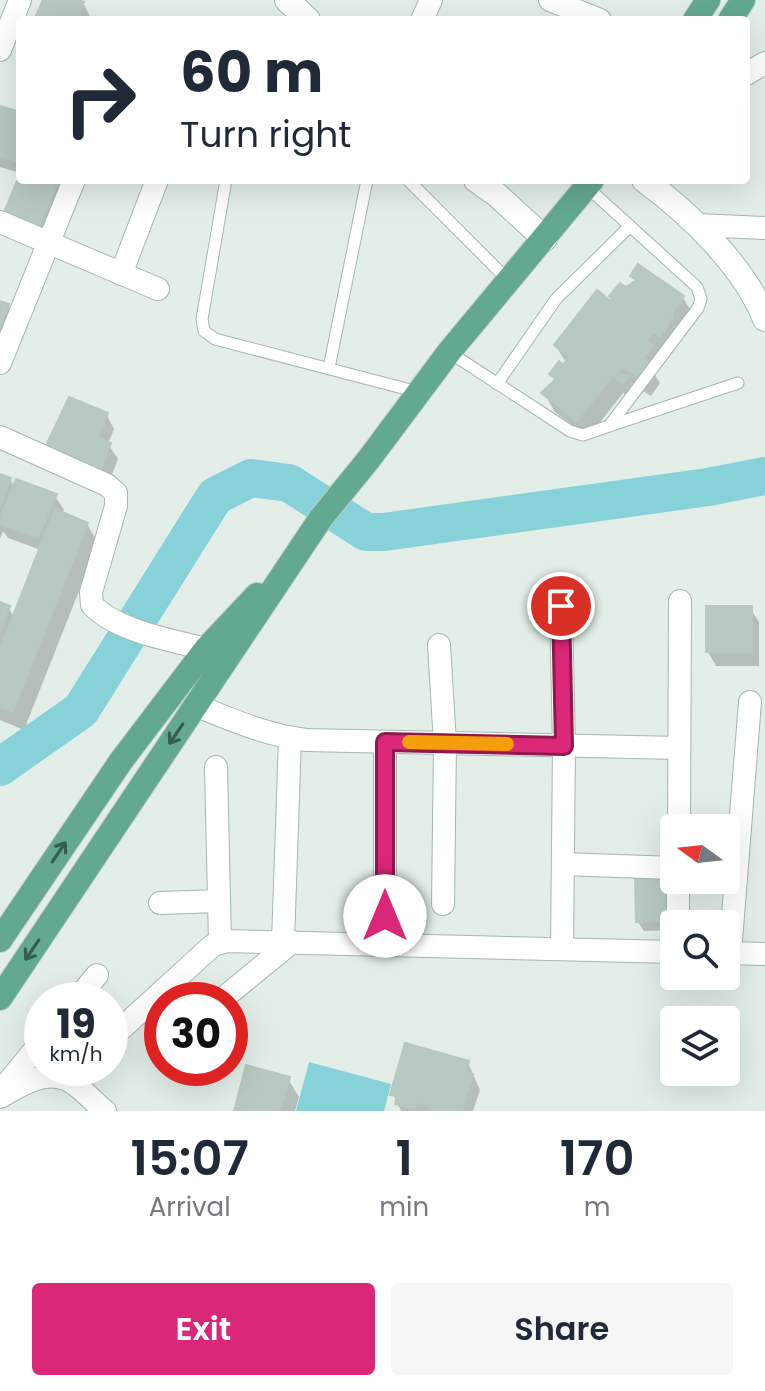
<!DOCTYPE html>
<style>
body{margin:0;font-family:Poppins,sans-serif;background:#f6f6f7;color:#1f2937;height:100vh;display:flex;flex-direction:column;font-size:30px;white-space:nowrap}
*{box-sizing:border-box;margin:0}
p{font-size:26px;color:#747a83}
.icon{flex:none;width:44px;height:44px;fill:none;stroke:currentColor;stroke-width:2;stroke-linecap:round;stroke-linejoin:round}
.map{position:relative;height:1111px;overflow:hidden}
.side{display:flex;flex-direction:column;background:#fff;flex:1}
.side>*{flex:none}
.hud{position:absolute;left:16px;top:16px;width:734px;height:168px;border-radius:8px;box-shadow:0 8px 32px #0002;background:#fff;color:#1f2937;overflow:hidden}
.needle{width:52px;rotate:285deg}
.buttons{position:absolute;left:660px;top:814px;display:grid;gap:16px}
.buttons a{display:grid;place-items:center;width:80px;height:80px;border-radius:8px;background:#fff;box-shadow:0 8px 32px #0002;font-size:40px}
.speed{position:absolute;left:24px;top:982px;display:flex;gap:16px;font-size:40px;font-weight:700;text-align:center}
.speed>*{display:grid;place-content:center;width:104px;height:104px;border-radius:50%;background:#fff;box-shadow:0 8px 32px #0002;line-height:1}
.speed small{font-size:20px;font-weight:400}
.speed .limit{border:12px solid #d22;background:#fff;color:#111}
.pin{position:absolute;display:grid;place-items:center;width:68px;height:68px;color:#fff;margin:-34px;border:4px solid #fff;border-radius:50%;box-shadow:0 2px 8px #0007}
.me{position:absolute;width:88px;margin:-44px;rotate:0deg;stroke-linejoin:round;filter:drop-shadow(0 0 6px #0008)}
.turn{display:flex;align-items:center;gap:28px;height:168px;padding:0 32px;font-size:36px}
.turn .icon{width:104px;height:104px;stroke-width:2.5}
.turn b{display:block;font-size:56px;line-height:68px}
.eta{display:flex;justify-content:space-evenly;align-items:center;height:136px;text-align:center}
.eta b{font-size:48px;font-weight:600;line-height:56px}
.cta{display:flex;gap:16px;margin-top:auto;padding:16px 32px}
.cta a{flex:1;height:92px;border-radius:8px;background:#db2777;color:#fff;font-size:32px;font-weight:600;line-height:92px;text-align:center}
.cta a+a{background:#f6f6f7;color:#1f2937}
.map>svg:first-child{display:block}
</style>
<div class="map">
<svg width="765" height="1111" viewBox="0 0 765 1111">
<rect width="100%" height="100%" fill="#e3eee8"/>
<path fill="#86d2d8" d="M309,1062l82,22 -7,27h-88z"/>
<g fill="#0003">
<path d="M45,0h28l10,3 8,15 -1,2h-54z"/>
<path d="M0,109l20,6v58l-20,-6z"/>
<path d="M20,179l40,1 7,13 -21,48 -33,-12z"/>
<path d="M633,276l50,21 10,19 -22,38 -7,-5 -2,16 -7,10 5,8 -9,13 -20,-13 8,13 -5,5 -11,-8 -35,45 -33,-26 -11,-19 12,-11 -5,-8 16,-10 -11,-18 81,-63z"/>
<path d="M0,303l8,3 5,9 -13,25z"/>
<path d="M106,414l8,15 -6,15 10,15 -10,26 -53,-21z"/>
<path d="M0,476l10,3 5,9 40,8 9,14 -2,4 25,10 11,19 -74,187 -24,-10v-116l9,4 5,10 27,-68 -33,-12 -5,-7 -3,8z"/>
<path d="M750,608l9,14v44h-43l-8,-14z"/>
<path d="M637,878l37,52 -30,1 -6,-9z"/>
<path d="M468,1063l12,27 -7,21h-72l-8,-17z"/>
<path d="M288,1079l11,18 -4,14h-59z"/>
</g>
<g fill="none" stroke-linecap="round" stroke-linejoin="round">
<path stroke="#86d2d8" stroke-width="38" d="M0,767l81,-57 134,-214 36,-18 38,5 77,49h18l324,-45 57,-11"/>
</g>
<g fill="#b8c9c1" stroke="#b5c9bf" stroke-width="2">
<path d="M43,0h36l5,2 -8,18h-42z"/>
<path d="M0,106l20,6v38l-4,11 -16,-5z"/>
<path d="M20,174v6h39l-21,48 -35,-13z"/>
<path d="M638,264l46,32 -12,18 -7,-3 8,6 -13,20 -7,-5 -6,9 6,4 -9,13 7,5 -11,16 -17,-12 -7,7 13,2 -6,8 -11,-8 -35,45 -36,-28 15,-14 -7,-5 10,-13 4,4 6,-8 -15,-12 43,-55 14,11 2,-2 -4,-3 11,-13 6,4 11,-7 -7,-4z"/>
<path d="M0,301l9,3 -9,23z"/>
<path d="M69,397l39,16 -10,24 13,6 -11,29 -56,-22z"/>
<path d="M0,474l11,4 -11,28z"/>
<path d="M16,479l41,15 -19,44 -38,-13v-7z"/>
<path d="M55,509l33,14 -75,189 -13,-5v-58z"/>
<path d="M0,602l10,4 -10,26z"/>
<rect x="706" y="606" width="46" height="46"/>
<path d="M671,874l2,47 -37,1 -1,-46z"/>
<path d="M405,1043l64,18 -3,11 7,2 -11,37h-33l1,-5 -14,-4 -1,7 -20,-5 2,-8 -7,-1z"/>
<path d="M246,1065l44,12 -10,34h-46z"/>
</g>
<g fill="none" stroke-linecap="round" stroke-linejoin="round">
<defs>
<g id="service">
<path d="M226,180l-24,139 2,12 11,8 203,53"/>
<path d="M408,180l101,101"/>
<path d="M449,352l121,79 13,4 26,-9 89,-118 3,-9 -4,-12 -110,-100"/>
<path d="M329,368l38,-188"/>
<path d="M497,384l59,-85 74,-73"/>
<path d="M609,426l129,-43"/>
</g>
<g id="minor">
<path d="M550,0l50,20"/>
<path d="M422,20l9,-20"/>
<path d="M0,50l20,-50"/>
<path d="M746,74l19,-11"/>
<path d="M0,222l158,67"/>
<path d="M697,225l68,3"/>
<path d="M121,274l36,-94"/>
<path d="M0,363l74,-183"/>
<path d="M0,437l107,48 9,8v13l-25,86 1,13c28,29 91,37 130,48"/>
<path d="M561,606l3,140 -2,203"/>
<path d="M439,645l6,98 -2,161"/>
<path d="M195,705c37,15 71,30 111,35l373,8"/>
<path d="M216,767l4,176"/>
<path d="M679,828l1,-227"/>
<path d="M563,864l111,4"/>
<path d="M160,903l59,-2"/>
<path d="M678,924v-44"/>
<path d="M283,942l7,-204"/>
<path d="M385,945v-203"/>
<path d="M726,953l39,1"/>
<path d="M730,953l20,-251"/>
<path d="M76,1000l21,-25"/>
<path d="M221,1000l71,-58"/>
<path d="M110,1039l103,-94 14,-4 447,11"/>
<path d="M160,1050l2,-1"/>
<path d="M1,1091l41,-50"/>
<path d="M0,1097c18,-10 43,-27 65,-18 14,5 28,23 40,32"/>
</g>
<g id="tertiary">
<path d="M287,0l21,20"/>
<path d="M476,180l21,15 48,44"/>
</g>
<path id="secondary" d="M644,180c45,33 100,86 121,139"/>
<g id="primary">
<path d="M695,20l13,-20"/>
<path d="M730,20l13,-20"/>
<path d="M0,940l121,-179 85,-112 51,-54"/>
<path d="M0,998l321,-480 48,-59 80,-107 143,-172"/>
</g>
</defs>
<use href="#service" stroke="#a5b7af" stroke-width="13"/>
<use href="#minor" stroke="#a5b7af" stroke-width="24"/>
<use href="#tertiary" stroke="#a5b7af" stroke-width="26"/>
<use href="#secondary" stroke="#a0bbaf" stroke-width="26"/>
<use href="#primary" stroke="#c1cac7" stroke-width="26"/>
<use href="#service" stroke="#fff" stroke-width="11"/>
<use href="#minor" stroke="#fff" stroke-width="22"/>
<use href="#tertiary" stroke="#fff" stroke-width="24"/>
<use href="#secondary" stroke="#fff" stroke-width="24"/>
<use href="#primary" stroke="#63a891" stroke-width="24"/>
</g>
<defs><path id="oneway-shaft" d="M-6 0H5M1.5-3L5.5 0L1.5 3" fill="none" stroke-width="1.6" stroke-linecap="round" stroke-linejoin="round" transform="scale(2)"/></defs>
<g stroke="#325c4d">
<use href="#oneway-shaft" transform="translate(176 734) rotate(124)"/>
<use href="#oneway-shaft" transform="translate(59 852) rotate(-56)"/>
<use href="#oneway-shaft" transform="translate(32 950) rotate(124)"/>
</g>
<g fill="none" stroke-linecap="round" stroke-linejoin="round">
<defs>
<path id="route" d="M385,916v-174l179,4 -3,-140"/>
</defs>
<use href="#route" stroke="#8e194d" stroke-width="20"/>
<use href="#route" stroke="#db2777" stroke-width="14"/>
<path stroke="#f59e0b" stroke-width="14" d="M409,742l98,2"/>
</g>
</svg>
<div class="buttons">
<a><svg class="needle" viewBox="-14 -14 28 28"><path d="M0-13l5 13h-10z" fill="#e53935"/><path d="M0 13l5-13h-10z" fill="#747a83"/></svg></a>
<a><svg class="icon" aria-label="search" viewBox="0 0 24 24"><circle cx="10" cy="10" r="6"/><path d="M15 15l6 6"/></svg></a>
<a><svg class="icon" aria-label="layers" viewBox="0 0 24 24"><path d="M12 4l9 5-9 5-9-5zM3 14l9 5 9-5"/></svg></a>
</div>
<div class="speed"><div>19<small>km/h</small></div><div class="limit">30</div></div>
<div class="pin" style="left:561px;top:606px;background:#d93025"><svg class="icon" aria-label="arrive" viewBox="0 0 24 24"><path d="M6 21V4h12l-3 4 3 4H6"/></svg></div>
<svg class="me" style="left:385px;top:916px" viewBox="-20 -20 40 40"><circle r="19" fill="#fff"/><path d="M0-13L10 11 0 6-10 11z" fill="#db2777"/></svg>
<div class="hud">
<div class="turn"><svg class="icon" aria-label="right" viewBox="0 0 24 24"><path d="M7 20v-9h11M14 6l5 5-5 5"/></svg><div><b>60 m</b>Turn right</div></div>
</div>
</div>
<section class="side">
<div class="eta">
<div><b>15:07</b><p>Arrival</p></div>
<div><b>1</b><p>min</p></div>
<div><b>170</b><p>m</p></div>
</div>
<div class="cta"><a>Exit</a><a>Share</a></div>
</section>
